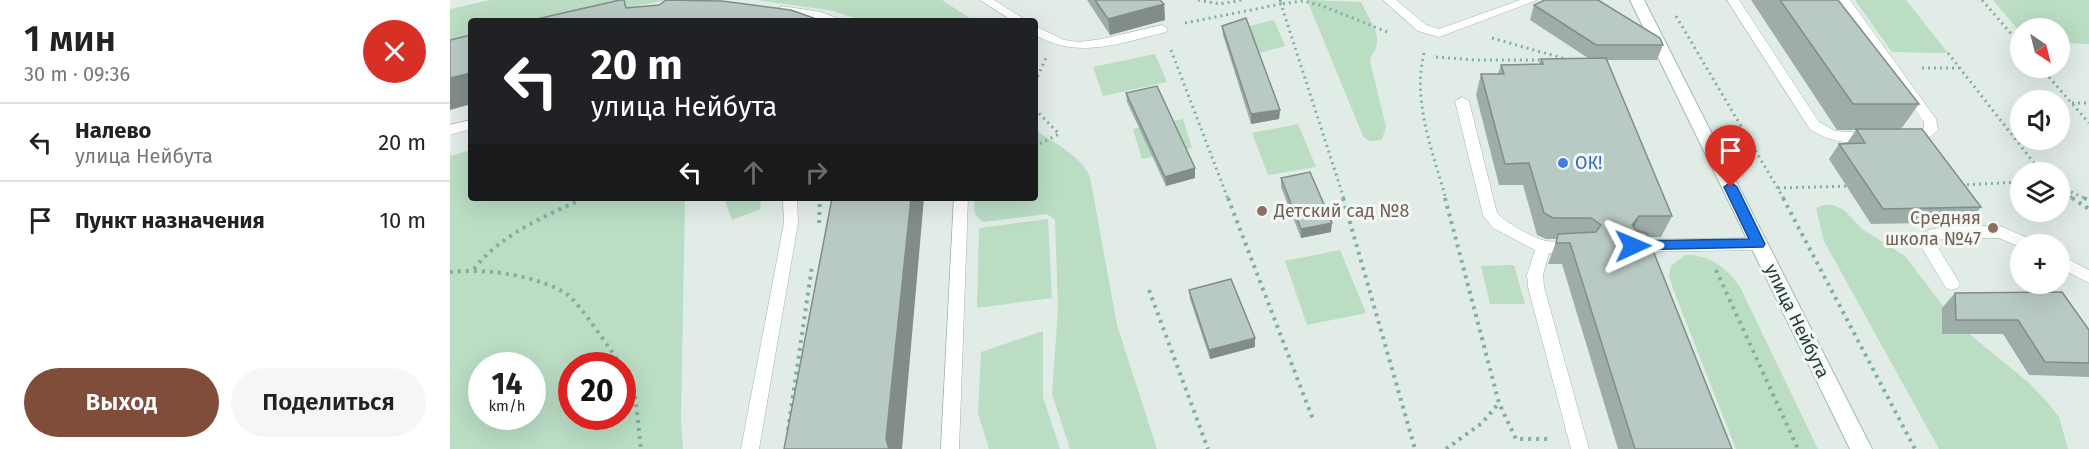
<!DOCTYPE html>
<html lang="ru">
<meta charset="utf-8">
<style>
body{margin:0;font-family:"Fira Sans",sans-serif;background:#f6f6f6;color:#222;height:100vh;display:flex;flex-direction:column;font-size:22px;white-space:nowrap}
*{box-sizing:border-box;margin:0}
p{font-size:20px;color:#767676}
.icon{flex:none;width:33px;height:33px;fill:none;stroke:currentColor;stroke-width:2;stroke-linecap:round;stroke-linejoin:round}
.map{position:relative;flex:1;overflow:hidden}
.panel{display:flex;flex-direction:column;background:#fff;width:450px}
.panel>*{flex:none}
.guide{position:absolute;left:18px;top:18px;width:570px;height:183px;border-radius:6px;box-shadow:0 6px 24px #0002;background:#202124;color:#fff;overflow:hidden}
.needle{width:39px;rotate:145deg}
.tools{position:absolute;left:1560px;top:18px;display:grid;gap:12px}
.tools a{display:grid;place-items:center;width:60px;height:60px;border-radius:50%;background:#fff;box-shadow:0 6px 24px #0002;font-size:30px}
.speed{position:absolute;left:18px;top:352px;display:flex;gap:12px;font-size:30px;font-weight:700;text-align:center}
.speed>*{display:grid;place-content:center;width:78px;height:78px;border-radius:50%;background:#fff;box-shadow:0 6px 24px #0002;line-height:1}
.speed small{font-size:15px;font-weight:400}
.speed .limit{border:9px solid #d22;background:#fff;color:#111}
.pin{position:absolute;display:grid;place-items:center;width:51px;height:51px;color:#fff;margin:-62px -26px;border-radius:50% 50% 50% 0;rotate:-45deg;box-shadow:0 0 6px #0007}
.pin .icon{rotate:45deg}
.me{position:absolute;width:66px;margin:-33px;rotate:89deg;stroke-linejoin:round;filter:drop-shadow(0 0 4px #0008)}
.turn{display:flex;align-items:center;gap:21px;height:126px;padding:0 24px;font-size:27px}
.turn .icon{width:78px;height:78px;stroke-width:2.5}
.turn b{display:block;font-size:42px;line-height:51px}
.lanes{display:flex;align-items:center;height:57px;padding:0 24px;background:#0003;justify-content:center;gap:30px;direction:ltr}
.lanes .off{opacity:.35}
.round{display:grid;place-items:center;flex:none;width:63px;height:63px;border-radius:32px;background:#f6f6f6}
.head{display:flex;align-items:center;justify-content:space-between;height:102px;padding:0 24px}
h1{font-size:36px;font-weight:600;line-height:45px}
.cta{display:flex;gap:12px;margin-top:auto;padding:12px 24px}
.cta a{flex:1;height:69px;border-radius:36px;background:#804d3b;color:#fff;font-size:24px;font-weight:600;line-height:69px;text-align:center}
.cta a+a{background:#f6f6f6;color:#222}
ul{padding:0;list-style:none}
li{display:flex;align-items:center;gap:18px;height:78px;padding:0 24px;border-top:2px solid #e0e0e0}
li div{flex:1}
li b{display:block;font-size:22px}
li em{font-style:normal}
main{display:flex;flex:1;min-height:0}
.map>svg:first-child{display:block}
</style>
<main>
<section class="panel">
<div class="head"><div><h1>1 мин</h1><p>30 m · 09:36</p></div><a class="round" style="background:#d93025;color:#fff"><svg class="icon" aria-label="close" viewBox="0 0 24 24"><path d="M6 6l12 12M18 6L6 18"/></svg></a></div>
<ul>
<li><svg class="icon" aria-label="left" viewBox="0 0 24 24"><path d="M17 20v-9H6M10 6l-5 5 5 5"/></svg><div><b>Налево</b><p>улица Нейбута</p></div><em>20 m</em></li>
<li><svg class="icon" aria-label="arrive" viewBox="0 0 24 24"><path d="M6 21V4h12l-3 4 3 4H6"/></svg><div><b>Пункт назначения</b></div><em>10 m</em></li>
</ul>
<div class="cta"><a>Выход</a><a>Поделиться</a></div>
</section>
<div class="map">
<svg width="1639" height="449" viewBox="0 0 1639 449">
<rect width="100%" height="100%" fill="#e1ece7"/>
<g fill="#baddc4" fill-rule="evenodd">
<path d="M40,0h176l-101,21h-94v24l-21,5v-41z"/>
<path d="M306,0h186l32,21h-109l-36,-11z"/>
<path d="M857,0l54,2c5,12 21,32 15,46 -2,5 -5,7 -6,13l16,66 -4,12c-8,3 -13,4 -19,-3z"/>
<path d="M1405,0h51l42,53 -56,-1z"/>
<path d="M1543,0h96v44l-29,-1v-15h-40v4z"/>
<path d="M824,20l11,26 -26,7 -6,-14 -24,-8z"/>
<path d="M705,54l12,28 -64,14 -10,-29z"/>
<path d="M733,119l9,29 -50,11 -9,-30z"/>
<path d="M848,124l18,43 -48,8 -16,-42z"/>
<path d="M585,129c19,15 45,25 55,48l27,148 40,124h-87l-18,-55 6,-86 -3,-88 -8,-6 -63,8c-11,-5 -10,-13 -10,-24h61z"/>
<path d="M21,150v48h214l-4,222 2,29h-233v-293zM32,366h50v51h-50zM122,366h50v51h-50z"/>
<path d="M274,198h37l-1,11 -28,11z"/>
<path d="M1373,205h10l11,5 18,19 43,27 51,67 72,59 20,21 11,14 9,32h-129l-115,-208 -8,-33z"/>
<path d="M598,219l4,79 -75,10 2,-80z"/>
<path d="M890,250l26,63 -59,12 -22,-64z"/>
<path d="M1235,255c24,-1 42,13 55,32l78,162h-82l-63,-160 -4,-14 2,-9z"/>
<path d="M1064,265l11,39h-35l-9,-38z"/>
<path d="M593,331v66l17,52h-71l-11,-36 3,-61z"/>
</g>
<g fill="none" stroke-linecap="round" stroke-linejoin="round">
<defs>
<g id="lane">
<path d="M530,0h14l33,21h-14z"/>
<path d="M933,0h13l30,25 13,4 81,-29h17l-98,37 -21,-6z"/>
<path d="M1277,0h12l80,122 16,9 41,3 2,3 -2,3c-22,6 -49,2 -67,-12z"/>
<path d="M1388,0h12l86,119 2,11c-9,10 -23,13 -36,10l-2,-3 2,-3 12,-2 10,-4v-6z"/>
<path d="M332,6l39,6 23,9h-19l-47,-9 -2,-2z"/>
<path d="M712,25l6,4 -2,3c-46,11 -87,28 -131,3v-9l29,14 15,2 23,-3z"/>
<path d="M1012,97l7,4 28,112c8,9 37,26 49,28 11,2 22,-2 33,2l3,4 -3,4 -30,2 -6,22 1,12 45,162h-18l-43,-162 -1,-12 8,-25 -42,-22 -10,-13 -28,-114z"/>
<path d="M21,120v9l-21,6v-10z"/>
<path d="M333,198h14l1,25 -39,226h-18l43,-226z"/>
<path d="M504,198h14l-9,251h-18z"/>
<path d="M1550,226l33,14 3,4h-16v3l-21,-9 -60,1 -5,2 26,43 -2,4 -6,2 -6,-2 -23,-38 -5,-12c11,-17 63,-11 82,-12z"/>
<path d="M1308,238l5,2 3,4 -3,4 -5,2 -125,2 -5,-2 -3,-4 3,-4 5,-2z"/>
<path d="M1610,255l29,15v13l-29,-15z"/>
</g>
<path id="secondary" d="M1180,0h14l228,449h-22z"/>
</defs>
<use href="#lane" stroke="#a4b4ae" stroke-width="1"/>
<use href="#secondary" stroke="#9fb8b0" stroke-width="2"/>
<g stroke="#81b0a2" stroke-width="3" stroke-dasharray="2 4" stroke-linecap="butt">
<path d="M748,0l22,4 22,-4"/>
<path d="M830,0l1,4 22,-3 17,4 70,28"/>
<path d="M1532,0l38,44"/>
<path d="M1226,16l108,183"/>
<path d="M735,23l96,-19 63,195"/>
<path d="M1042,38l77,22"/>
<path d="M721,50l57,149"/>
<path d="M974,53c-12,49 9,99 22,146"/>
<path d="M1498,53l93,119"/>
<path d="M986,57l39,3h70"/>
<path d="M1472,68h37"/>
<path d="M1591,68l48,55"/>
<path d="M585,82l11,-24"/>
<path d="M1622,103h17"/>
<path d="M585,109l24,25 -24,12"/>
<path d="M1511,185l59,-3"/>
<path d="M1610,187l27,12"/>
<path d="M1328,188l74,-2"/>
<path d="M1610,190l14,9"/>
<path d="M131,199l3,-1"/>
</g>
<g stroke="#81b0a2" stroke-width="4" stroke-dasharray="3 5" stroke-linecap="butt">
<path d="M778,198l86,224"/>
<path d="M893,198l72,251"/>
<path d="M995,198l54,205 17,36h35"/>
<path d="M1333,198l132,251"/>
<path d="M1622,198l17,11"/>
<path d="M1634,198l5,2"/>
<path d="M369,223l1,-25"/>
<path d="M24,269c27,-35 70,-52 110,-71"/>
<path d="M1266,270l82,179"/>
<path d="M0,272c35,-4 88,3 118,23 12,9 43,56 54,71"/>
<path d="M699,290l59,159"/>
<path d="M172,367l13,29 6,53"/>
<path d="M338,430l24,-164"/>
<path d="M996,449l36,-26 17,-20"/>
</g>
<use href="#lane" fill="#fff" fill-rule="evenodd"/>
<use href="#secondary" fill="#fff" fill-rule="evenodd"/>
</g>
<g fill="#9fada8">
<path d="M637,0h73l4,4 1,16 -55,15z"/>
<path d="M1301,0h87l81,104 -18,25 80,78 -13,15 -97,2 -42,-65 10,-15 8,-1 9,-13h-19z"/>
<path d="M1084,5l129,40 -6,15h-51l66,156 -11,21h-13l84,212h-114l-56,-185h-14l9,-25h-11l-9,-4 -14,-50h-24l-23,-90 5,-21h17l3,-9 38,-1 2,-5 47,-1 -58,-38z"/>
<path d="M772,26l58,84 -1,9 -28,5 -28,-89z"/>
<path d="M676,93l69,75v10l-29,8 -39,-84z"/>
<path d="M831,178l50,54 -30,6 -20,-51z"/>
<path d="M739,290l66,57 -45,12 -20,-60z"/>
<path d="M1505,293l134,37v47l-60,-2 -26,-41h-61v-26z"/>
</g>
<g fill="#828d88">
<path d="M714,4l1,16 -55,15 -2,-16z"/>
<path d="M21,73v31l-21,6v-32z"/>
<path d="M830,110l-1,9 -28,5v-10z"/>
<path d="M745,168v10l-29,8 -1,-9z"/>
<path d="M461,198h13l-22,251h-13l-3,-10z"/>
<path d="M1189,216l-9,21 2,-12z"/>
<path d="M882,223l-1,9 -30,6v-9z"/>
<path d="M805,338v9l-45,12 -1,-9z"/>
</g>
<g fill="#b9c9c3" stroke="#828d88" stroke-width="1.5">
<path d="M170,0h4l2,8 33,-3 7,-5 56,1 69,9 31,11h-294z"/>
<path d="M645,0h65l4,4 -56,15z"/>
<path d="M1095,0h53l62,38 3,7h-67l-62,-40z"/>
<path d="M1330,0h58l81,104h-66z"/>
<path d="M796,18l34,92 -29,4 -29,-88z"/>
<path d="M21,35v38l-21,5v-38z"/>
<path d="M1156,58l66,158h-33l-7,9 5,6 9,2 86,216h-97l-65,-206h-14l2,-9 38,-2 5,-7 -10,-7h-38l-9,-5 -15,-50 -24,1 -24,-90h23l-3,-9 42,-1 -2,-5z"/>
<path d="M707,86l38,82 -30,9 -39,-84z"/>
<path d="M1406,129h66l59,78 -98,2 -44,-65 26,-1z"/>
<path d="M860,172l22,51 -31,6 -20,-51z"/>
<path d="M382,198h79l-25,241 3,10h-105z"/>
<path d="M781,279l24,59 -46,12 -20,-60z"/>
<path d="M1612,292l27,38v33l-44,-1 -27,-42h-62l-1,-27z"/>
</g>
<path fill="#1a73e8" stroke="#114b97" stroke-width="1.5" d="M1281,182l6,5 28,57 -2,3 -135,3 -2,-4 2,-4 5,-1 116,-2 -25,-52z"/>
<circle fill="#3f7fe0" stroke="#f2f8f5" stroke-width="2" cx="1113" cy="163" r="6"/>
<g fill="#8d6e63" stroke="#f2f8f5" stroke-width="2">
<circle cx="812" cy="211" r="6"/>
<circle cx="1543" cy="228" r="6"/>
</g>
<g text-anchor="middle" stroke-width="6" stroke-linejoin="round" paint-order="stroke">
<g font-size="18" fill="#366cbe" stroke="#f2f8f5" text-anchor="start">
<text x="1125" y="169">ОК!</text>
</g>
<g font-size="18" fill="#785e54" stroke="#f2f8f5" text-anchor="start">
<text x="824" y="217">Детский сад №8</text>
<text x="1531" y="224" text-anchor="end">Средняя<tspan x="1531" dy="21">школа №47</tspan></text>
</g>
<g font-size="18" fill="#213d36" stroke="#f2f8f5">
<text transform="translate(1347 321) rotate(64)" y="6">улица Нейбута</text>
</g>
</g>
</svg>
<div class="tools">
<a><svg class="needle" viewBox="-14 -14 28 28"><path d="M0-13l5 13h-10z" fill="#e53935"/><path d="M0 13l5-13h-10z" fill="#767676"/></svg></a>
<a><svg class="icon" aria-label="sound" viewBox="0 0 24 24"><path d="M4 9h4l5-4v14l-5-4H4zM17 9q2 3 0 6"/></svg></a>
<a><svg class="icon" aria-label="layers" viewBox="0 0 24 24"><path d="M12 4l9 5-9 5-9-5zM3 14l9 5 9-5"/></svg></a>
<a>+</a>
</div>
<div class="speed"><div>14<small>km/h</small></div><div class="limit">20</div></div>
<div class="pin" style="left:1281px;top:187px;background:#d93025"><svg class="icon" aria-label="arrive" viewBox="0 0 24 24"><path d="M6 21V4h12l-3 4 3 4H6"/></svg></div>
<svg class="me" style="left:1183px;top:246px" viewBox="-20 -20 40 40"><path d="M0-17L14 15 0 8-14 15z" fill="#1a73e8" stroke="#fff" stroke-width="4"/></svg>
<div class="guide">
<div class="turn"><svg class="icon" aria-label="left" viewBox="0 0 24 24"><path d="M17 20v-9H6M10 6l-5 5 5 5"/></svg><div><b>20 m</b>улица Нейбута</div></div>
<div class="lanes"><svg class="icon" aria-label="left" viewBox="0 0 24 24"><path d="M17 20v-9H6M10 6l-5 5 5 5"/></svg><svg class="icon off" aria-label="ahead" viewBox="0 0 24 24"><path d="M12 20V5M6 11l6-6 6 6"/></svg><svg class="icon off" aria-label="right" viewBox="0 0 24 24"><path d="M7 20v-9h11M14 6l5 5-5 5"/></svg></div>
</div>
</div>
</main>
